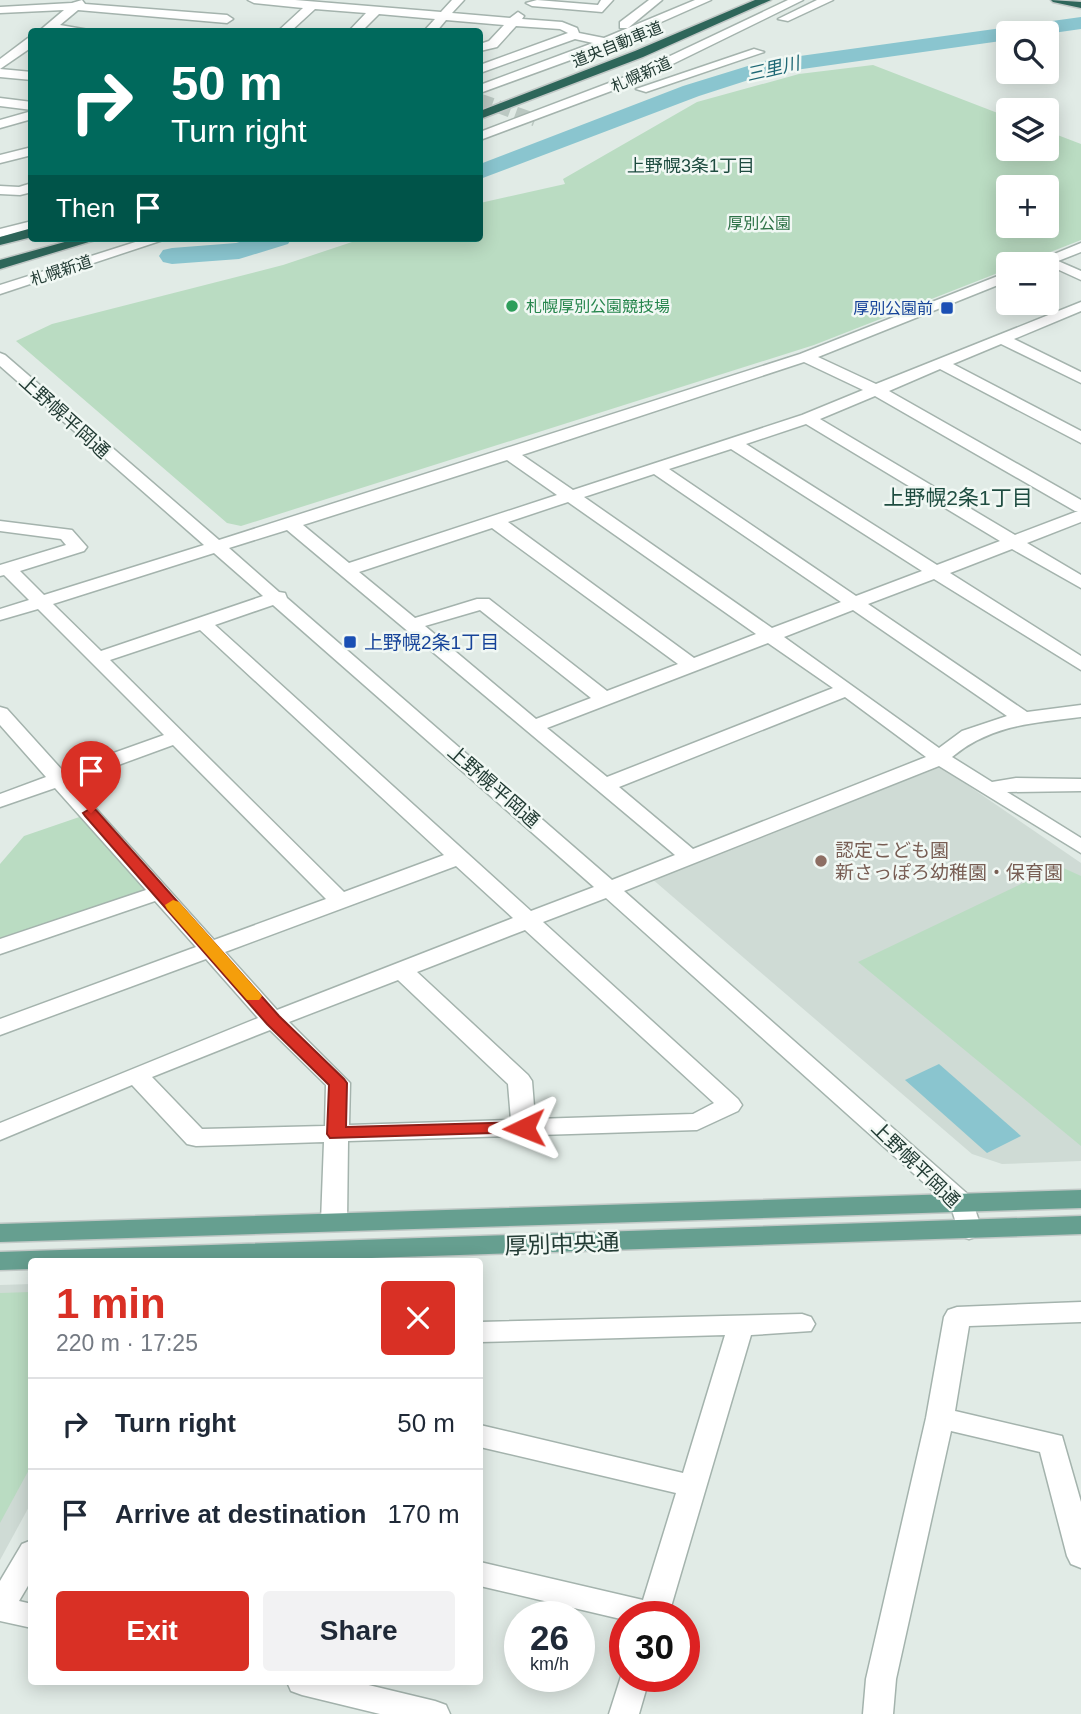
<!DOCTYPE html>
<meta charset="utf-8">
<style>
body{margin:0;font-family:Helvetica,"Noto Sans JP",sans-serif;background:#f2f2f3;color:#1f2937;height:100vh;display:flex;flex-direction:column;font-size:26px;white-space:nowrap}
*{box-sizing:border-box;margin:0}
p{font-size:23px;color:#747a83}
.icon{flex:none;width:38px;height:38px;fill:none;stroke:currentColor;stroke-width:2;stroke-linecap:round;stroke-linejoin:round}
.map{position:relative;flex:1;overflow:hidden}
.side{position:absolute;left:28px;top:1258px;width:455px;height:427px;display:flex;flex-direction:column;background:#fff;border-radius:7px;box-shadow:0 4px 18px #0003}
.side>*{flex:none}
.guide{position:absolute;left:28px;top:28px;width:455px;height:214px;border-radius:7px;box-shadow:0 4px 18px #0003;background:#00695c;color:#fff;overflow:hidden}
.fabs{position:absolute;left:996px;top:21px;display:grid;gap:14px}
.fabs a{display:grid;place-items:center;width:63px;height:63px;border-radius:7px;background:#fff;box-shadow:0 4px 18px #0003;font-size:35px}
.speed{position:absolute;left:504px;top:1601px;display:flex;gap:14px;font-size:35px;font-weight:700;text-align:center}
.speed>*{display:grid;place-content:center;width:91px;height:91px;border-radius:50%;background:#fff;box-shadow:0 4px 18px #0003;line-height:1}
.speed small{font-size:18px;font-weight:400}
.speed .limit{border:10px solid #d22;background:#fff;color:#111}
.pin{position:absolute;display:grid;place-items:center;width:60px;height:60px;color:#fff;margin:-72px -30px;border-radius:50% 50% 50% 0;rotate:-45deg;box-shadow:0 0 7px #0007}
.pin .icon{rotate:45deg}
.me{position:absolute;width:77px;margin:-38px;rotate:268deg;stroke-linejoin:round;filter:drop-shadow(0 0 5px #0008)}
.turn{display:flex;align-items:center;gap:24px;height:147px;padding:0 28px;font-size:32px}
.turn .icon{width:91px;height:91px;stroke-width:2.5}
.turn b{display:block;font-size:49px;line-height:60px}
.then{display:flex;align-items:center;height:66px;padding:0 28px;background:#0003;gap:14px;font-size:26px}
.round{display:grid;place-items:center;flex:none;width:74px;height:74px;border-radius:7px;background:#f2f2f3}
.head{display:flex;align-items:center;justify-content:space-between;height:119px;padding:0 28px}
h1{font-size:42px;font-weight:700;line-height:52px;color:#d93025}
.action{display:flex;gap:14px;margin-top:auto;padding:14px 28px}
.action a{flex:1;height:80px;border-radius:7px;background:#d93025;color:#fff;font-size:28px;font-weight:700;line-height:80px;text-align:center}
.action a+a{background:#f2f2f3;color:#1f2937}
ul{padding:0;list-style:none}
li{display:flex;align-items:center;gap:21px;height:91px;padding:0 28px;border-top:2px solid #e0e1e3}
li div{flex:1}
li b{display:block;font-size:26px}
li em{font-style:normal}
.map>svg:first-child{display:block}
</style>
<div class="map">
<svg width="1081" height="1714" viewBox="0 0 1081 1714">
<rect width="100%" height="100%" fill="#e1ebe6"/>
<g fill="#cfdbd5">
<path d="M941,767l140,96v298l-79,3 -30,-10 -321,-276z"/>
<path d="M32,1284l-1,219 -31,57v-275z"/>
</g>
<g fill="#badcc2" fill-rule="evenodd">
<path d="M873,65l135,52v32h38l1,-18 34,13v96l-61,24h-12v5l-194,76 -573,181 -14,-3 -211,-182 36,-17 231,-59 81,-27h116v-35l85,-19 -2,-5 134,-77 102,-28zM1046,187v39h-38v-39z"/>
<path d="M91,813l70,79 -161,55v-83l24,-28z"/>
<path d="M1059,866l22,10v270l-223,-184z"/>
<path d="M31,1292v174l-31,57v-230z"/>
</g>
<path fill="#8ac5cf" d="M939,1064l82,72 -34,17 -82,-73z"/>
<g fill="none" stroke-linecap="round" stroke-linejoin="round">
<g fill="#8ac5cf" fill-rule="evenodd">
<path d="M1081,17v12l-35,5 -38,-1v7l-241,34 -68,22 -219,83v-15l203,-78 81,-25z"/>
<path d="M253,238h39l-4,6 -49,15 -67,5 -9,-2 -4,-6 4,-6 9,-2 64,-5z"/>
</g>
<path stroke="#bbc8c2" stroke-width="13" stroke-dasharray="13 6" stroke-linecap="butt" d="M480,100l55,20"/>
<defs>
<g id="minor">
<path d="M82,0l3,4 142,11 6,4 -6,4 -149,-13 -18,15 40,7h-62l26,-22 -64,3v-6l72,-4z"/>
<path d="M248,0h47l146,12 11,-12h12l-12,13 58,5 8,-6 6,4 -2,3 40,3 15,6 2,5 25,5 91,-38h16l-113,50 -118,43v-8l113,-42 -18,-4 -95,34v-8l88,-32 -8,-4 -44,-3 -19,21 -17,4v-7l9,-3 15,-16 -58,-5 -10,12h-13l12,-13 -56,-5 -18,18h-13l18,-19 -51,-4 -25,23h-13l26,-24 -49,-5z"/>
<path d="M601,0h12l-11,12 -70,-6 -6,-3 11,-3 61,5z"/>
<path d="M649,0h13l-34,28h-8v-6z"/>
<path d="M788,0h15l-165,81 -158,59v-8l150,-57z"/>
<path d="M817,0h16l-45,21 -10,-2z"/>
<path d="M28,38h4v9l-32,22v-10z"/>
<path d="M754,49l10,3 -118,40 -10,-3z"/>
<path d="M0,69l32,3v8l-32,-3z"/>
<path d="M0,98l32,4v8l-32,-4z"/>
<path d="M32,111v8l-32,9v-8z"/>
<path d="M32,147v8l-32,8v-8z"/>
<path d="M32,183v9l-12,3 -20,-1v-8l19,1z"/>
<path d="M32,221v8l-32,8v-8z"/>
<path d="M148,238h21l-169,56v-9z"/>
<path d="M1081,243v9l-23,9 23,10v9l-35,-16h-16z"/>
<path d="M1008,272v9l-190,76 58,27 205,-82v9l-67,28 67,33v11l-80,-39 -48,20 128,67v12l-141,-74 -51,22 192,109v22l-54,21 54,32v13l-69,-39 -62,24 131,83v14l-147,-91 -66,25 159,108 54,-7v12c-48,6 -91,8 -129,40l40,25 24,-4 65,1v12l-74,1 74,46v15l-142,-87 -315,125 347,306 11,33 -4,6 -9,3 -9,-3 -9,-29 -345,-309 -63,24 195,177 4,6 -4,6 -41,19 -349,11 -1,81 -4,6 -9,3 -9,-3 -4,-6 3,-80 -128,4 -9,-2 -55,-59 -132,55v-17l258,-105 -52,-59 -206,76v-16l196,-72 -41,-46 -155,53v-15l146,-49 -91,-102 -55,19v-13l46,-17 -46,-52v-18l7,2 56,62 101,-36 -126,-126 -38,11v-11l29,-9 -25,-25 -4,1v-11l66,-20 -5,-6 -61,-8v-10l72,9 15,17 -3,4 -64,20 24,24 160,-50 -204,-179v-13l5,2 214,185 581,-186zM804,362l59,28 -61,25 -229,75 -51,-35zM875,396l200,115h3l-63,24 -195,-116zM806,424l194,117 -63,24 -191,-121zM731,449l191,122 -66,25 -187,-127zM507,460l50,35 -208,68 -46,-38zM654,474l187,128 -69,26 -188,-131zM568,502l188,132 -62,24 -186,-136zM492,528l186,136 -71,27 -118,-92h-12l-62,19 -56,-46zM287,530l388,325 -63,25 -325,-282 -2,-5 -6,-1 -50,-44zM214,553l49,43 -162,55 -48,-47zM273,605l321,282 -63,24 -316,-286zM480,610l111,88 -55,21 -111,-93zM853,610l154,106 -45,15 -23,17 -155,-111zM200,630l244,225 -100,37 -234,-232zM768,643l65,45 -226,89 -60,-49zM845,697l81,60 -233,92 -74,-62zM173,745l153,154 -112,41 -142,-158zM456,866l57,52 -236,92 -52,-58zM525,930l189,173 -21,11 -158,5 -3,-38 -4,-6 -111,-103zM398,980l110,104 3,36 -162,5 1,-42 -61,-61zM270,1030l56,55 -1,41 -123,3 -50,-52z"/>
<path d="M1081,1302v20l-112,4 -14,85 107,25 19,66v66l-10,-4 -4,-8 -27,-104 -89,-21 -55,248 -3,35h-30l3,-35 60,-261 18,-101 4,-7 9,-3z"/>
<path d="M802,1314l9,3 4,7 -4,7 -60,4 -83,282h-43v3l-145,-34v-24l163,38 33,-107 -196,-46v-22l203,48 42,-138 -245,7v-20z"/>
<path d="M32,1540v39l-13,22 13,3v24l-32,-7v-40l22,-37z"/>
<path d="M624,1667l1,9h25l-11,38h-30z"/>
<path d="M287,1682h69l79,19 11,4 4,9h-70l-78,-19 -11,-4z"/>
</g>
<g id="major">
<path d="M1081,1190v18l-1081,34v-18z"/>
<path d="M1081,1216v18l-826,28h-223v7l-32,1v-18z"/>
</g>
<g id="highway">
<path d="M755,0h16l-128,57 -163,62v-8l155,-60z"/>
<path d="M1051,0l30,2v6l-28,-6z"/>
<path d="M32,228v9l-32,8v-8z"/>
<path d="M79,238h23l-102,31v-9z"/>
</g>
</defs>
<use href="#minor" stroke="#a4b3ad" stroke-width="3"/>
<use href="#major" stroke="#c1c8c6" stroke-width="3"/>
<use href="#highway" stroke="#c1c8c6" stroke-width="3"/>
<use href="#minor" fill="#fff" fill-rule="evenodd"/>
<use href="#major" fill="#669f90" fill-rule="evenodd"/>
<use href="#highway" fill="#2e665a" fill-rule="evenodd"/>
</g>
<path fill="#d93025" stroke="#8d1f18" stroke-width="2" d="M91,808l5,2 183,206 65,63 3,4 -1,44 178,-5 6,1 3,5 -3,4 -200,6 -3,-4 2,-49 -62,-61 -182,-208 -2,-3z"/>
<path fill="#f59e0b" d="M173,900l6,2 80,90 3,4 -3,4h-12l-80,-91 -2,-4z"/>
<circle fill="#2e9e5b" stroke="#f1f8f4" stroke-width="2.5" cx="512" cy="306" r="7"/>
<g fill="#1a4fb4" stroke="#f1f8f4" stroke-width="2.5">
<rect x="940" y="301" width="14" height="14" rx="3.5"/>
<rect x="343" y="635" width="14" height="14" rx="3.5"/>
</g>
<circle fill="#8d6e63" stroke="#f1f8f4" stroke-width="2.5" cx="821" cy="861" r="7"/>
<g text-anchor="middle" stroke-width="5" stroke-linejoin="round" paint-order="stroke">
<g font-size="16" fill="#223b34" stroke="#f1f8f4">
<text transform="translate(617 44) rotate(-22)" y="6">道央自動車道</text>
<text transform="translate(641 74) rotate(-24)" y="6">札幌新道</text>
<text transform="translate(61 270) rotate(-18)" y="6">札幌新道</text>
</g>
<g font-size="16" fill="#2d7146" stroke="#f1f8f4">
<text x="759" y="229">厚別公園</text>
</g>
<g font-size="16" fill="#27864d" stroke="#f1f8f4" text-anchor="start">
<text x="526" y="312">札幌厚別公園競技場</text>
</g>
<g font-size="16" fill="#164399" stroke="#f1f8f4" text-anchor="end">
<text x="933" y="314">厚別公園前</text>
</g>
<g font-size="18" font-style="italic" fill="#1e6875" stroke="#f1f8f4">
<text transform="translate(773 69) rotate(-13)" y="6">三里川</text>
</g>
<g font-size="18" fill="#1e4c40" stroke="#f1f8f4">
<text x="691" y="172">上野幌3条1丁目</text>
</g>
<g font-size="19" fill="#223b34" stroke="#f1f8f4">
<text transform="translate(65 416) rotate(42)" y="7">上野幌平岡通</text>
<text transform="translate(494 786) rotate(41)" y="7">上野幌平岡通</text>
<text transform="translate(916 1164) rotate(44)" y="7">上野幌平岡通</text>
</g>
<g font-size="19" fill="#164399" stroke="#f1f8f4" text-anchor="start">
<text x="364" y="649">上野幌2条1丁目</text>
</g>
<g font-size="19" fill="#785e54" stroke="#f1f8f4" text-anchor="start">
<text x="835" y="857">認定こども園<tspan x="835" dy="22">新さっぽろ幼稚園・保育園</tspan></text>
</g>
<g font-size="21" fill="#1e4c40" stroke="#f1f8f4">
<text x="958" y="505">上野幌2条1丁目</text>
</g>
<g font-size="23" fill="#223b34" stroke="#f1f8f4">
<text transform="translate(562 1244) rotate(-2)" y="8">厚別中央通</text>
</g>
</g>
</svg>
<div class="fabs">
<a><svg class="icon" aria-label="search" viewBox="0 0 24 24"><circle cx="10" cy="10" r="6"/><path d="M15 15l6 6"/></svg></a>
<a><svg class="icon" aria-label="layers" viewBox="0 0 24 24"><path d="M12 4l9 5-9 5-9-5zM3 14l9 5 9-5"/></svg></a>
<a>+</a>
<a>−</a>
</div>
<div class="speed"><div>26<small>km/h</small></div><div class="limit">30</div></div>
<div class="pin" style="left:91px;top:813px;background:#d93025"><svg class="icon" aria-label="arrive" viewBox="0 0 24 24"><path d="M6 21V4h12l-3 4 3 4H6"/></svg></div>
<svg class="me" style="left:524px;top:1128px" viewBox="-20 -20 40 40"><path d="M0-17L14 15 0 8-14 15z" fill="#d93025" stroke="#fff" stroke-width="4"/></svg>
<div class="guide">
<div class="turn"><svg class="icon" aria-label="right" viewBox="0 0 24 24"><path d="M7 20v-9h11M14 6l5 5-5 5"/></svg><div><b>50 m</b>Turn right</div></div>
<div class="then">Then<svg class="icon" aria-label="arrive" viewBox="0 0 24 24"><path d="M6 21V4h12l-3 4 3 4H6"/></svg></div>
</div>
<section class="side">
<div class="head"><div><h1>1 min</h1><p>220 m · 17:25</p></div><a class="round" style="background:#d93025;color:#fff"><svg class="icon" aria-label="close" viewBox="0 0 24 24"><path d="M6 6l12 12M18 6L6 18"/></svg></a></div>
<ul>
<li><svg class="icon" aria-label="right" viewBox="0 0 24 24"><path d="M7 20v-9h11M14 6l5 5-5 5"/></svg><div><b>Turn right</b></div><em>50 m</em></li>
<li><svg class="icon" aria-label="arrive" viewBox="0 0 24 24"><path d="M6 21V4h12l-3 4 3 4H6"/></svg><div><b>Arrive at destination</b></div><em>170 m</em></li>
</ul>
<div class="action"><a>Exit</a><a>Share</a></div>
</section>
</div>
